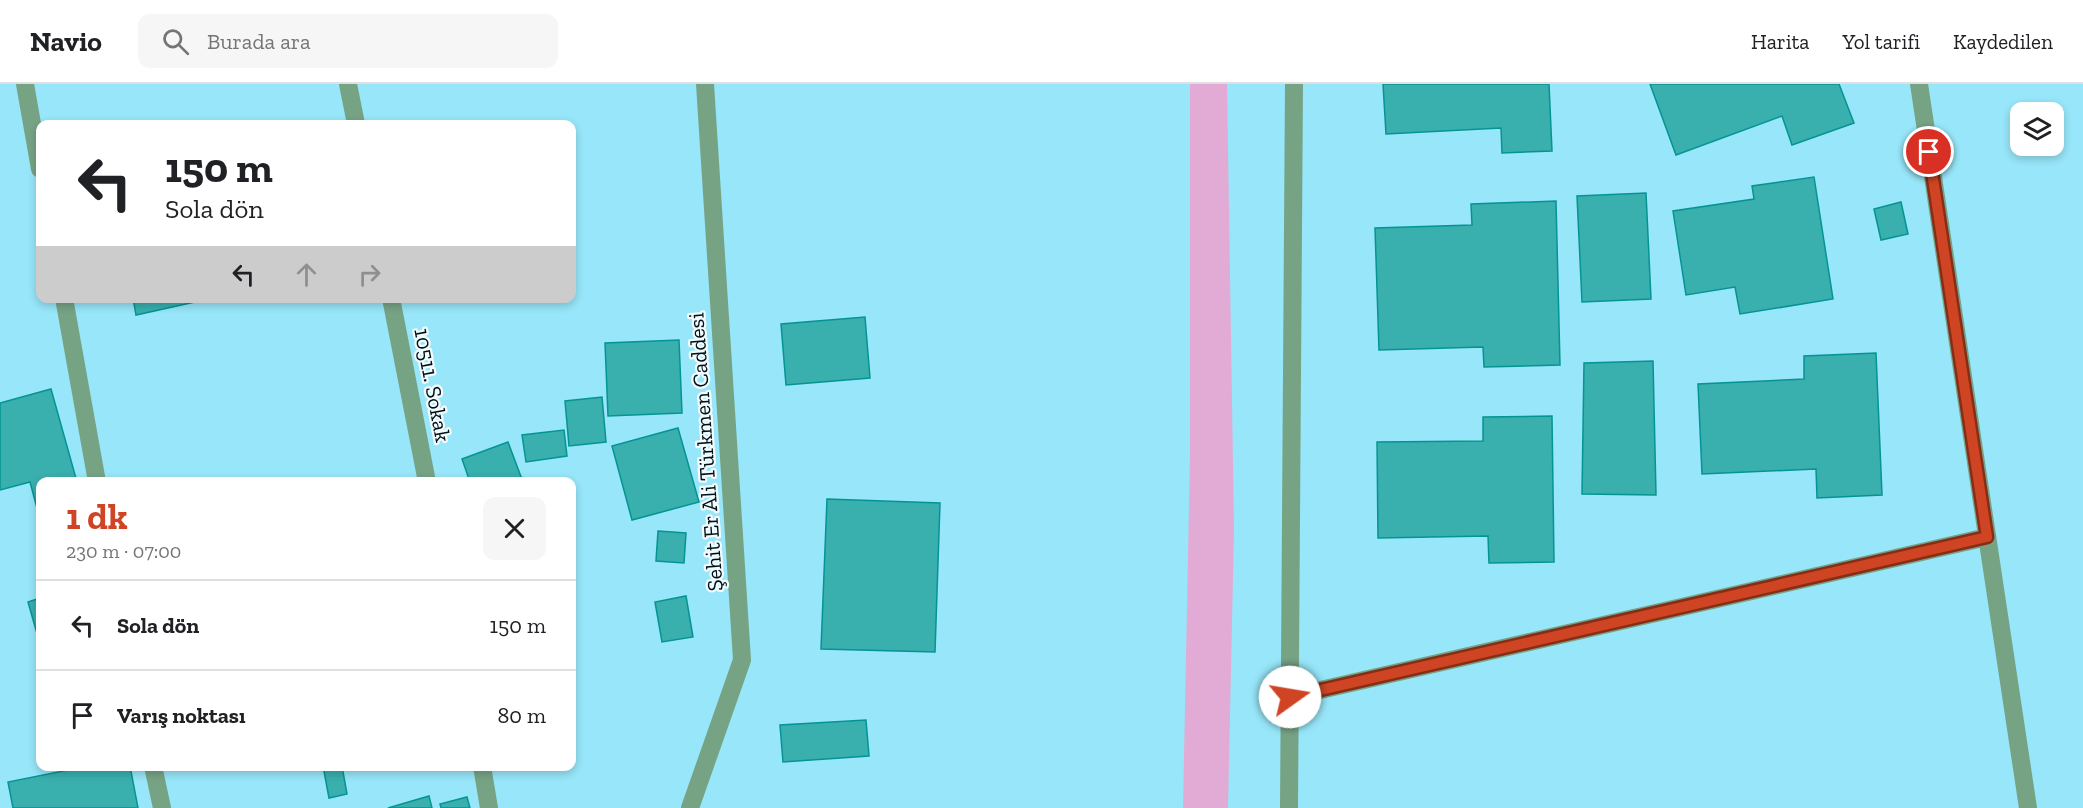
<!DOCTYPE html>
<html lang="tr">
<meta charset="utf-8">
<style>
body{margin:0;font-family:"Zilla Slab",serif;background:#f6f6f6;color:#202124;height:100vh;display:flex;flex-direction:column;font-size:22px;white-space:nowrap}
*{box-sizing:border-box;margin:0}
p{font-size:20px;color:#757577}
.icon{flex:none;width:33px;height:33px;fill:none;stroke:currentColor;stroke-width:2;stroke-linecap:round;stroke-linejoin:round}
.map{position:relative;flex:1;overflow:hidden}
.side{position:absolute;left:36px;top:393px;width:540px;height:294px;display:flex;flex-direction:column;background:#fff;border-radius:12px;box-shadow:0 3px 9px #0003}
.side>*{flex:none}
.hud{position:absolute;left:36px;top:36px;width:540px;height:183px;border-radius:12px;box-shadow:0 3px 9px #0003;background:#fff;color:#202124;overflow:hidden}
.tools{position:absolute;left:2010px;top:18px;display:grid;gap:12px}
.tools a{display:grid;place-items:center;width:54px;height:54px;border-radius:12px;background:#fff;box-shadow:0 3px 9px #0003;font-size:30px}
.pin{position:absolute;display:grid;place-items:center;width:51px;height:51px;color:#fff;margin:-26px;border:3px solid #fff;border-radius:50%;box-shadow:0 2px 6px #0007}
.me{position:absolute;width:66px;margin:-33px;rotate:77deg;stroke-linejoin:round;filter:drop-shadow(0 0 4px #0008)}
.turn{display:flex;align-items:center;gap:21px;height:126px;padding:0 30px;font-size:27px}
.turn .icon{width:78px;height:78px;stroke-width:2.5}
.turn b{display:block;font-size:42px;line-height:51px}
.lanes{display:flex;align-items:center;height:57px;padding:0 30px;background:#0003;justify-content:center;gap:30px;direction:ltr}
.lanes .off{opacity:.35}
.round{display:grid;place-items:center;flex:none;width:63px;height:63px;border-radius:12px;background:#f6f6f6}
.headline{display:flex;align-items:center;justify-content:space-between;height:102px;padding:0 30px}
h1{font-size:36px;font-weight:800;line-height:45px;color:#cf4524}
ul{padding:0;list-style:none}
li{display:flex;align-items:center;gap:18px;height:90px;padding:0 30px;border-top:2px solid #e0e0e0}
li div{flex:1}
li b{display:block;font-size:22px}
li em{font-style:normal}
header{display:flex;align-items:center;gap:36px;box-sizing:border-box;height:84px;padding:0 30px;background:#fff;border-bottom:2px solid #e0e0e0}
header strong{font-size:28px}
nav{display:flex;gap:33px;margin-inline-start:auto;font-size:21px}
.search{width:420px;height:54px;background:#f6f6f6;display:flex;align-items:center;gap:15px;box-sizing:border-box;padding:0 21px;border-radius:12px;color:#757577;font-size:22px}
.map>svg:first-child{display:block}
</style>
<header>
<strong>Navio</strong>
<div class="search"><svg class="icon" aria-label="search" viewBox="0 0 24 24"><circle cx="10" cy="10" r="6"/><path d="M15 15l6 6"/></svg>Burada ara</div>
<nav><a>Harita</a><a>Yol tarifi</a><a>Kaydedilen</a></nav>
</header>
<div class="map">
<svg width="2083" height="724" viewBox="0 0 2083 724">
<rect width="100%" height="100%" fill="#97e6f9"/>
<path fill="#e2abd5" d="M1190,0h37l7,445 -6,279h-45l7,-353z"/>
<g fill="#39afae" stroke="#059494" stroke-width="1.5">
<path d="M1383,0h166l3,67 -50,2 -1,-25 -115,6z"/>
<path d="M1650,0h189l15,39 -62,22 -10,-29 -106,39z"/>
<path d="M1814,93l19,122 -93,15 -5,-27 -49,8 -13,-84 81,-12 -2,-13z"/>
<path d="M1646,109l5,106 -69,3 -5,-106z"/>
<path d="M1556,117l4,164 -76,2 -1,-20 -104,3 -4,-122 97,-3 -1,-21z"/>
<path d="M1901,118l7,32 -27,6 -7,-31z"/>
<path d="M133,214h80l-77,17z"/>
<path d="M865,233l5,61 -84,7 -5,-61z"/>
<path d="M679,256l3,73 -74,3 -3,-73z"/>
<path d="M1876,269l6,142 -65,3 -1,-29 -114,5 -4,-90 106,-5v-23z"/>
<path d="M1653,277l3,134 -74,-1 2,-131z"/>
<path d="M51,305l26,93h-37v26h-3l-7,-26 -30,8v-87z"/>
<path d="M602,313l4,45 -37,4 -4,-45z"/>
<path d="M1552,332l2,146 -65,1 -1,-27 -110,2 -1,-96 106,-1v-24z"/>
<path d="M678,344l21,74 -67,18 -20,-74z"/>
<path d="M564,346l3,26 -41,6 -4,-27z"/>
<path d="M508,358l15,40h-53l-8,-23z"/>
<path d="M827,415l113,4 -5,149 -114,-3z"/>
<path d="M658,447l28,2 -2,30 -28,-2z"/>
<path d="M686,512l7,41 -31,5 -7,-40z"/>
<path d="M40,514v46l-12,-42z"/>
<path d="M866,636l3,36 -86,6 -3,-37z"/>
<path d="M88,682h42l8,42h-125l-5,-26z"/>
<path d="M323,682h19l5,28 -18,4z"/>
<path d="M429,712l3,12h-44z"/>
<path d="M467,713l3,11h-29l-1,-4z"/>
</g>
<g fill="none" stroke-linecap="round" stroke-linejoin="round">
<g stroke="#77a385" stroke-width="18">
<path d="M25,0l15,85"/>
<path d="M348,0l8,40"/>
<path d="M1919,0l109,724"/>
<path d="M64,214l33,184"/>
<path d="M391,214l36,184"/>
<path d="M1290,613l697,-160"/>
<path d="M153,682l9,42"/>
<path d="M482,682l7,42"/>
<path d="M1289,724l5,-724"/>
</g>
<path stroke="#77a385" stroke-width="18" d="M690,724l52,-148 -37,-576"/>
</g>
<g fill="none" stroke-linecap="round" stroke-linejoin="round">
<defs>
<path id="route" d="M1290,613l697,-160 -58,-385"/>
</defs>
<use href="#route" stroke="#872d17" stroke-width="15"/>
<use href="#route" stroke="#cf4524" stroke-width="10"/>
</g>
<g text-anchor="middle" stroke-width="4.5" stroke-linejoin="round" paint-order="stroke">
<g font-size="22" fill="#001116" stroke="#f2fbfd">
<text transform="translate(433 301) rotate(79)" y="8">10511. Sokak</text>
<text transform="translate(705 368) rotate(-94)" y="8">Şehit Er Ali Türkmen Caddesi</text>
</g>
</g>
</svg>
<div class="tools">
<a><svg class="icon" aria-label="layers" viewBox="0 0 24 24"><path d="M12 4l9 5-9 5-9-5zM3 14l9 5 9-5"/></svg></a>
</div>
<div class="pin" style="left:1929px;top:68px;background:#d93025"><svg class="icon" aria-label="arrive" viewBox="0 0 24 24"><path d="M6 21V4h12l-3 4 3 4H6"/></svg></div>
<svg class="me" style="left:1290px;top:613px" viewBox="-20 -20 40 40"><circle r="19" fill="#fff"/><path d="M0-13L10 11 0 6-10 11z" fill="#cf4524"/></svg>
<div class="hud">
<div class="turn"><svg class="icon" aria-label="left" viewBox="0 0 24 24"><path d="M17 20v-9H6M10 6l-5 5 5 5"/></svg><div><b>150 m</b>Sola dön</div></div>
<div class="lanes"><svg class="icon" aria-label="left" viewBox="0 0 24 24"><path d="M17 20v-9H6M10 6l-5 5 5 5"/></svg><svg class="icon off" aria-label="ahead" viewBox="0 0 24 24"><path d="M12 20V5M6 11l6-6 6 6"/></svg><svg class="icon off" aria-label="right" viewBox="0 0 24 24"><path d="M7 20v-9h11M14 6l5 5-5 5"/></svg></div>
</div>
<section class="side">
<div class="headline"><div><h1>1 dk</h1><p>230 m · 07:00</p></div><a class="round"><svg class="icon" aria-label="close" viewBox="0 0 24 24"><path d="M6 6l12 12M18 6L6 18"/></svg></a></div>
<ul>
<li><svg class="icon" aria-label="left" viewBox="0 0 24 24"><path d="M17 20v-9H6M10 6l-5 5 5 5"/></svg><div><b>Sola dön</b></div><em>150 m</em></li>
<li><svg class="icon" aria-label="arrive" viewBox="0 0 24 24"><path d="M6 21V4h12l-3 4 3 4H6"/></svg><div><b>Varış noktası</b></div><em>80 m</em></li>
</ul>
</section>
</div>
